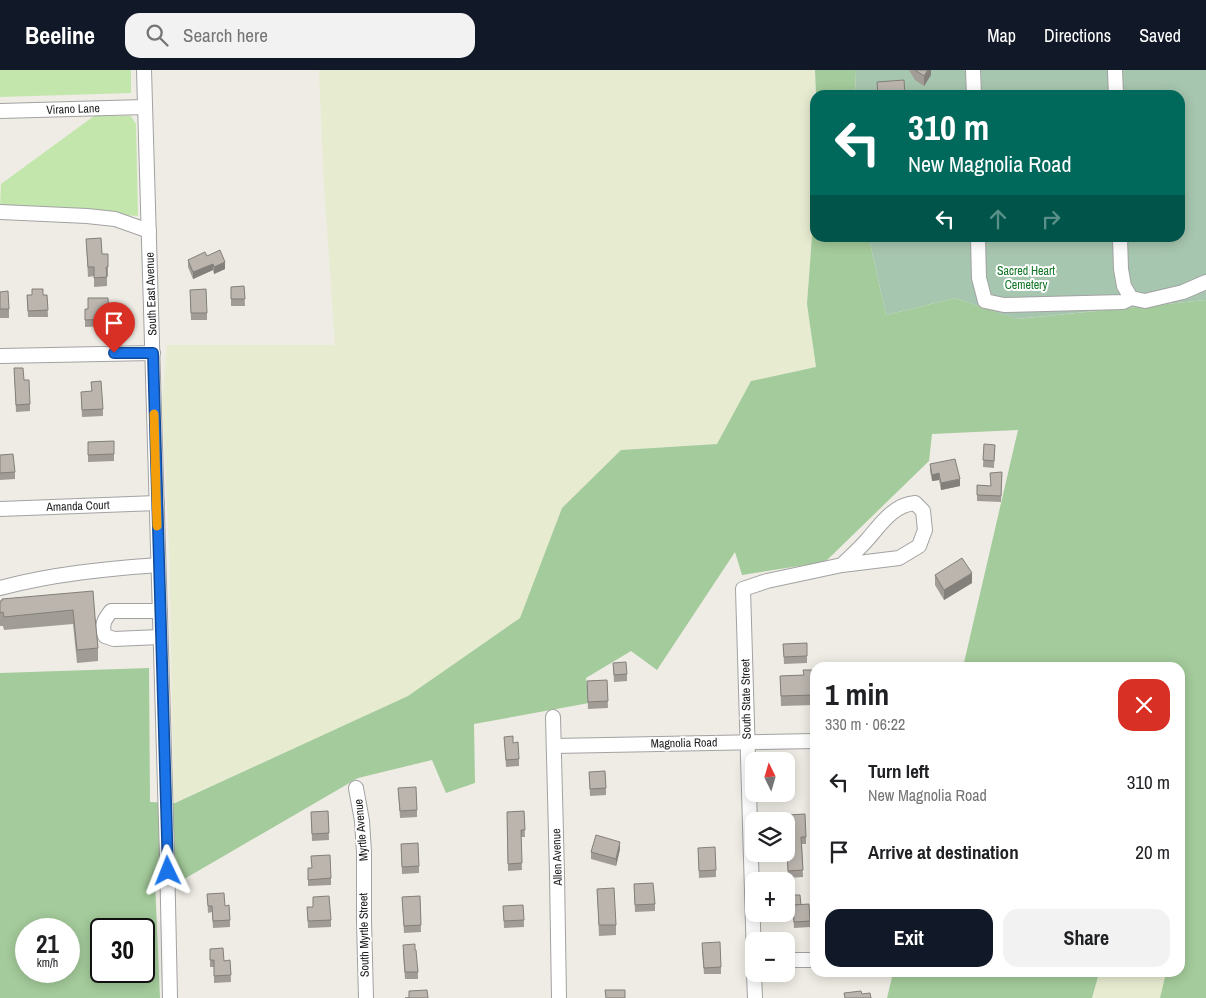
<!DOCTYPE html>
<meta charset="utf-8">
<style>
body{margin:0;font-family:"Archivo Narrow",sans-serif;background:#f2f2f2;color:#202124;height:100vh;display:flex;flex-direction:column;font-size:19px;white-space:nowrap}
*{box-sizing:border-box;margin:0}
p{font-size:16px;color:#757577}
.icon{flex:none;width:28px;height:28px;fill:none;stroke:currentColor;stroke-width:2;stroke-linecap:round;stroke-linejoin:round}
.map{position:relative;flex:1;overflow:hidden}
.sheet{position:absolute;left:810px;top:592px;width:375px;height:315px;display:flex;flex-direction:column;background:#fff;border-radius:15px;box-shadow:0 2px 12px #0003}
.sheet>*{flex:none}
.banner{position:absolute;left:810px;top:20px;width:375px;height:152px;border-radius:15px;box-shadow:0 2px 12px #0003;background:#00695c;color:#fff;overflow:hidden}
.needle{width:32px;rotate:355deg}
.tools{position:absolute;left:745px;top:682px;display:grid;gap:10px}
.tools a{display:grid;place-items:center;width:50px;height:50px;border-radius:10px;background:#fff;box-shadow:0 2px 12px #0003;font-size:25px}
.speed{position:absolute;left:15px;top:848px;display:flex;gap:10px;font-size:25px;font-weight:700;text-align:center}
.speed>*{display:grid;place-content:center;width:65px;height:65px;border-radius:50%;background:#fff;box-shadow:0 2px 12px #0003;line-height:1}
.speed small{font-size:12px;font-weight:400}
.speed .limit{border:2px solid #111;border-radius:8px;background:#fff;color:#111}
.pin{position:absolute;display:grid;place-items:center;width:42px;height:42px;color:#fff;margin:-51px -21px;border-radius:50% 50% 50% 0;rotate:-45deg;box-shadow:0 0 5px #0007}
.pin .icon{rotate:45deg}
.me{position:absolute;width:55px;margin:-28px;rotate:358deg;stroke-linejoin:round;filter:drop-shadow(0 0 4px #0008)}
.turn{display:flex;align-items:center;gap:18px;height:105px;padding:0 15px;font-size:22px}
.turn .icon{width:65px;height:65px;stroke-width:2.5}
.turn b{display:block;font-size:35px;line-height:42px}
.lanes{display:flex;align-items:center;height:48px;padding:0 15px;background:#0003;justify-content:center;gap:25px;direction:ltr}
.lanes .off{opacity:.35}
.round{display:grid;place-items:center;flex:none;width:52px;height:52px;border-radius:15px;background:#f2f2f2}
.head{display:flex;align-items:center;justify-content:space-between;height:85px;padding:0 15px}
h1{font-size:30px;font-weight:700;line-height:38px}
.cta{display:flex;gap:10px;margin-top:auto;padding:10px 15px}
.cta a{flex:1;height:58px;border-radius:15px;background:#111827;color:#fff;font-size:20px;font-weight:700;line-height:58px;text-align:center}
.cta a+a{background:#f2f2f2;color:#202124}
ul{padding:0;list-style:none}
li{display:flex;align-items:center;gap:15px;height:70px;padding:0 15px}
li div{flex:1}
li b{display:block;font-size:19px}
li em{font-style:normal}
header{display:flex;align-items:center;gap:30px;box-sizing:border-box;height:70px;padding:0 25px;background:#111827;color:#fff}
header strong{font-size:24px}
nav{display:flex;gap:28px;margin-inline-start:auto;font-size:18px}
.search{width:350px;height:45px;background:#f2f2f2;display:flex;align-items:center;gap:12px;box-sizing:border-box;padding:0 18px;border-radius:15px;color:#757577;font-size:19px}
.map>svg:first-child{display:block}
</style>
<header>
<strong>Beeline</strong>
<div class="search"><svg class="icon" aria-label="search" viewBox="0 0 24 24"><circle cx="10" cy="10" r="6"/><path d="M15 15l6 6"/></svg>Search here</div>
<nav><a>Map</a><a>Directions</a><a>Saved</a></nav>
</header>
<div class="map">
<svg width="1206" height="928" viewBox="0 0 1206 928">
<rect width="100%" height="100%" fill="#eeece4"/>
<g fill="#e7ecd1">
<path d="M319,0h496v125l-8,109 9,63 -65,14 -34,63 -96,6 -59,58 -42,110 -112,78 -234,107 -5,-256 -7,-144 5,-58h168l-12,-175z"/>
<path d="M1099,902h67v1l-6,25h-68z"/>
</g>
<g fill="#c3e6ad">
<path d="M0,0h131v23l-131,4z"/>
<path d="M94,46h37l5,8 2,92 -138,-8 1,-24z"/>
</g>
<g fill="#a4cb9b" fill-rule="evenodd">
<path d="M815,0h41l-1,25h-39z"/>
<path d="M815,125v43h54l17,77 69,-17 62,21 189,-19v698h-46l6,-25 14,-1v-304l-217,-1 55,-237 -86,4 -3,27 -104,101 -83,13 -7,-23 -78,118 -26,-19 -45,27 3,25 -115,21 1,59 -29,10 -14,-33 -74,18 -179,104h-24l5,116h-160v-325l149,-5 1,134 25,1 233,-107 112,-78 42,-110 59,-58 96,-6 34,-63 65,-14 -9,-63zM26,859h43v42h-43zM101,859h43v42h-43z"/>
<path d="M893,903v-1l206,1 -7,25h-205z"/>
</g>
<path fill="#a7c6af" d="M856,0h350v230l-190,19 -61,-21 -69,17 -17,-77h311v-143h-325z"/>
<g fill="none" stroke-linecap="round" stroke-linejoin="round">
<defs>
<g id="minor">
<path d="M144,0l23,785 3,143"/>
<path d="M973,0l1,25"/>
<path d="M1115,0l1,25"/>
<path d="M0,41l145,-4"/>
<path d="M0,142l87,4 28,3 34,12"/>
<path d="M978,168l1,40 6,23 19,4 119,-3 8,-4"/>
<path d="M1120,168l1,31 3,17 7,12 14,3 38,-9 23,-10"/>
<path d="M0,286l153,-3"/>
<path d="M0,439l157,-6"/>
<path d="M0,518c52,-14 105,-19 158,-23"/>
<path d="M160,541h-49c-7,9 -10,14 -6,25l9,3 46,-2"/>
<path d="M553,647l4,157 2,124"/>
<path d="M554,676l261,-5"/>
<path d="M356,718l6,33 2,31v69l2,77"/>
<path d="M754,889l-11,-370 24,-8 75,-16 57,-7 20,-12 6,-16 -2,-19 -8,-8c-22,2 -34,21 -48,37 -8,9 -17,17 -25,25"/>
<path d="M786,890h29"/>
<path d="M754,904l1,24"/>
</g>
</defs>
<use href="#minor" stroke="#a2a2a2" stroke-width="16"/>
<use href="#minor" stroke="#fff" stroke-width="14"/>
</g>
<g fill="#a19c96">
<path d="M909,0h22v5l-7,11 -9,-6z"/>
<path d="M86,169l16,15h6v22h-1v10l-13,1v-11l-6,1z"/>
<path d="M207,186l18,13 -11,5 -1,-4 -20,9 -5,-12v-7z"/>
<path d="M244,216l1,20h-14v-19z"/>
<path d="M190,220l17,23v7h-16z"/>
<path d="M0,222l9,17v9h-9z"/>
<path d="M27,225h20l1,22h-20z"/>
<path d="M108,228l1,28 -24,1v-18h3z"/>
<path d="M14,298l16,36v7l-14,1z"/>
<path d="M81,322l22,17v7l-21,1z"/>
<path d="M114,371v20l-26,1v-20z"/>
<path d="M984,374l11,1 -1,23 -11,-1z"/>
<path d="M0,385l15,17v7l-15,1z"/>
<path d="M930,394l30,22 -19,4 -2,-10 -7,1 -2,-10z"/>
<path d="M1002,402l-1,30 -24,-1v-16l13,1z"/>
<path d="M935,505l37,8 -28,17 -9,-15z"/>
<path d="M93,521l2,26 3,31v13l-21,2 -4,-39 -69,6 -1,-4h-3v-25z"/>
<path d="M783,574l24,12v7l-23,1z"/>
<path d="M613,593l14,11v7l-13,1z"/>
<path d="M812,600l1,35 -32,1 -1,-30 24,-1z"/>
<path d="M607,610l1,28 -20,1 -1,-28z"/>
<path d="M504,667l9,6 6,16v7l-13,1z"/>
<path d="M589,702l17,16v7l-16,1z"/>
<path d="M398,718l19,22v7l-17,1z"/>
<path d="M328,741l1,29 -17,1 -1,-29z"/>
<path d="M524,741l1,26h-4l1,33 -14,1 -1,-59z"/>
<path d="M788,745l18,22v7h-4l1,33 -15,1 -1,-29h3z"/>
<path d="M401,774l18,22v7l-17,1z"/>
<path d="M698,778l18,22v7l-17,1z"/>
<path d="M620,779l-4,17 -25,-7v-7z"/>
<path d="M308,798l23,10v7l-23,1z"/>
<path d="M634,814l21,20v7l-20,1z"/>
<path d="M597,819l19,36v10l-17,1z"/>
<path d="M207,824l18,12 5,14v7l-17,1 -1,-16 -4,1z"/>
<path d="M790,825l11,10 9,16v6l-16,1 -1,-17h-3z"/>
<path d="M420,826l1,36 -17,1 -2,-36z"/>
<path d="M503,836l21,14v7l-20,1z"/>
<path d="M307,837l24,13v7l-23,1z"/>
<path d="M210,879l14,12 6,-1 1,22 -17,1v-16h-4z"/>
<path d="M415,880l3,22v7h-13l-2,-27z"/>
<path d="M702,880l19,17v7h-17z"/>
</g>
<g fill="#837f7a">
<path d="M928,0h3v5l-7,11v-10z"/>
<path d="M225,192v7l-11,5v-7z"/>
<path d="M213,194v6l-20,9v-7z"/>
<path d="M939,403v7l-7,1v-6z"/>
<path d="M960,409v7l-19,4v-7z"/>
<path d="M972,503v10l-28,17v-10z"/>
<path d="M620,772v7l-4,17v-7z"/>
</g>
<g fill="#bbb5ae" stroke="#837f7a">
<path d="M915,0h13l-4,6z"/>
<path d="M904,10l1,15h-27l-1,-13z"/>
<path d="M101,168l1,16h6v13h-2l1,10 -13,1v-11h-6l-2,-28z"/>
<path d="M220,180l5,12 -11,5 -1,-3 -20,8 -5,-12 17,-8 2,4z"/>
<path d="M244,216l1,13h-14v-12z"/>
<path d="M32,219h11v6h4l1,15 -20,1 -1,-16h5z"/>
<path d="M206,219l1,24h-16l-1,-23z"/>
<path d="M8,221l1,18h-9v-17z"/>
<path d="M88,228h20l1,21 -24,1v-11h3z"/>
<path d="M14,298h9l1,12h5l1,24 -14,1z"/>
<path d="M101,311l2,28 -21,1 -1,-18 11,-1 -1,-9z"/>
<path d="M114,371v13l-26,1v-13z"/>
<path d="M984,374l11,1 -1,16 -11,-1z"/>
<path d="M13,384l2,18 -15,1v-18z"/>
<path d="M955,389l5,20 -19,4 -2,-10 -7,2 -2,-11z"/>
<path d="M1002,402l-1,24 -24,-1v-10l14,1 -1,-13z"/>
<path d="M962,488l10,15 -28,17 -9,-15z"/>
<path d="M93,521l2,26 3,31 -21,2 -4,-40 -69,7 -1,-5 -3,1v-12h2v-2z"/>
<path d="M807,573v13l-23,1 -1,-13z"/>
<path d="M626,592l1,12 -13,1 -1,-12z"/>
<path d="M803,600h9l1,25 -32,1 -1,-20 24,-1z"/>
<path d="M607,610l1,21 -20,1 -1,-21z"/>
<path d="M513,666v7l5,-1 1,17 -13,1 -2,-23z"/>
<path d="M605,701l1,17 -16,1 -1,-17z"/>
<path d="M416,717l1,23 -17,1 -2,-23z"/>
<path d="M328,741l1,22 -17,1 -1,-22z"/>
<path d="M524,741l1,19h-4l1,33 -14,1 -1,-52z"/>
<path d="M805,744l1,23h-5l2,33 -15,1 -1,-22h3l-2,-34z"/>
<path d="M596,765l24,7 -4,17 -25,-7z"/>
<path d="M418,773l1,23 -17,1 -1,-23z"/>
<path d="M715,777l1,23 -17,1 -1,-23z"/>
<path d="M330,785l1,23 -23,2v-12h4l-1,-12z"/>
<path d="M653,813l2,21 -20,1 -1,-21z"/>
<path d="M614,818l2,37h-17l-2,-36z"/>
<path d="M224,823l1,13 4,-1 1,15 -17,1 -1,-15h-4l-1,-12z"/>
<path d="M790,825h10l1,10h-8v3h-3z"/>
<path d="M329,826l2,24 -23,1 -1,-14h6v-10z"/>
<path d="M420,826l1,29 -17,1 -2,-29z"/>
<path d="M809,834l1,17 -16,1 -1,-17z"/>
<path d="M523,835l1,15 -20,1 -1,-15z"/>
<path d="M720,872l1,25 -17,1 -2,-25z"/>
<path d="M415,874v6h1l2,22h-13l-2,-27z"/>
<path d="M223,878l1,13 6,-1 1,15 -17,1v-16h-4v-11z"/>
<path d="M427,920l1,8h-23h4v-7z"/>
<path d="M605,920h20v8h-19z"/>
<path d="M861,921l1,3 8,-1 1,5h-26l-1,-5z"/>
</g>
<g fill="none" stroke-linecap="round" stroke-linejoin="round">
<defs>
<path id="route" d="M114,283h39l15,518"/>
</defs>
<use href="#route" stroke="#114b97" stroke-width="12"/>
<use href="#route" stroke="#1a73e8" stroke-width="9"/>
<path stroke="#f59e0b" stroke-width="9" d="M154,344l3,112"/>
</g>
<g text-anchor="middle" stroke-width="4" stroke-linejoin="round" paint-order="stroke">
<g font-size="12" fill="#1e1e1e" stroke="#fff">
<text transform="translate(73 39) rotate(-2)" y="4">Virano Lane</text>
<text transform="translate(151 224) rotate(-92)" y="4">South East Avenue</text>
<text transform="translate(78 436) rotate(-2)" y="4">Amanda Court</text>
<text transform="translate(746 629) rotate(-91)" y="4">South State Street</text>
<text transform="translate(684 673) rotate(-1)" y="4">Magnolia Road</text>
<text transform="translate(361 760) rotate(-95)" y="4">Myrtle Avenue</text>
<text transform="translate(557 787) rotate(-92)" y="4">Allen Avenue</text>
<text transform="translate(364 865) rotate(-91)" y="4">South Myrtle Street</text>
</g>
<g font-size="12" fill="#117625" stroke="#fff">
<text x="1026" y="205">Sacred Heart<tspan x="1026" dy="14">Cemetery</tspan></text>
</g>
</g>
</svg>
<div class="tools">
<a><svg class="needle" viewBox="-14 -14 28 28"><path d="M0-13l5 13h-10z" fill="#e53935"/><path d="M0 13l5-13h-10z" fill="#757577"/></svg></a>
<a><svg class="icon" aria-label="layers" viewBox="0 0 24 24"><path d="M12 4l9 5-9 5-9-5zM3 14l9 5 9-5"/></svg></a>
<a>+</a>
<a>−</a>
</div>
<div class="speed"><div>21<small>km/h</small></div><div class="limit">30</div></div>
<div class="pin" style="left:114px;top:283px;background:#d93025"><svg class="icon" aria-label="arrive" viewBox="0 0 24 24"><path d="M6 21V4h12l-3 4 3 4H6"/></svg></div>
<svg class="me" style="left:168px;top:801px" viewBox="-20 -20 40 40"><path d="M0-17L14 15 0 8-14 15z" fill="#1a73e8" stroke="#fff" stroke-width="4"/></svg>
<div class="banner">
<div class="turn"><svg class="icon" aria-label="left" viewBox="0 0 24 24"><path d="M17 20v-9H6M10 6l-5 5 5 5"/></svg><div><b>310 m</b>New Magnolia Road</div></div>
<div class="lanes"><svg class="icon" aria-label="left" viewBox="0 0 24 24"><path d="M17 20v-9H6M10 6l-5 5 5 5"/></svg><svg class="icon off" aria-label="ahead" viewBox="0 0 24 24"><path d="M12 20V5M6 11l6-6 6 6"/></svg><svg class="icon off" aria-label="right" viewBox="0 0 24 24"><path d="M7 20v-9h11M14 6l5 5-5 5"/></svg></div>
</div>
<section class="sheet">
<div class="head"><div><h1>1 min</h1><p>330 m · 06:22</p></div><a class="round" style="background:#d93025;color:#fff"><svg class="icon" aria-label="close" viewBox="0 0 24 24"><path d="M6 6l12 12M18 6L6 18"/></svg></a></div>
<ul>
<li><svg class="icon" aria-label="left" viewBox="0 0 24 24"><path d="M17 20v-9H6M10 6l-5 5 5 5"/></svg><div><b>Turn left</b><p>New Magnolia Road</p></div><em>310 m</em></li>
<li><svg class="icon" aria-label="arrive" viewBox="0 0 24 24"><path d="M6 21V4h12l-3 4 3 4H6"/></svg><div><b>Arrive at destination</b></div><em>20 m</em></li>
</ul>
<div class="cta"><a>Exit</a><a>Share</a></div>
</section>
</div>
